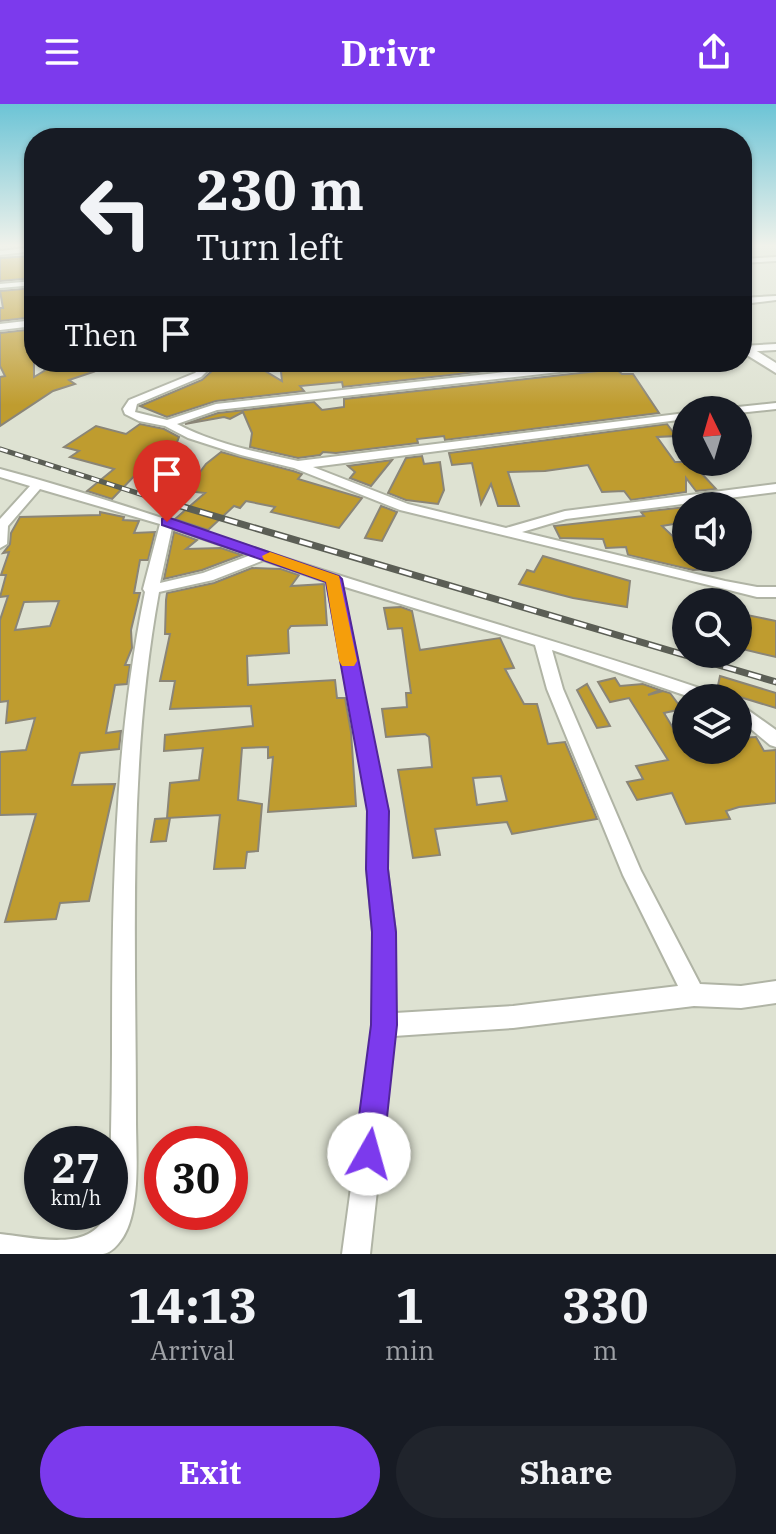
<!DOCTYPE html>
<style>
body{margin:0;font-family:"IBM Plex Serif",serif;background:#20242c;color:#f1f3f6;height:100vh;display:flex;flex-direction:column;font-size:30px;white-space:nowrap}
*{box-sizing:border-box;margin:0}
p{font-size:26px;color:#9ea1a6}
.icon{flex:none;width:44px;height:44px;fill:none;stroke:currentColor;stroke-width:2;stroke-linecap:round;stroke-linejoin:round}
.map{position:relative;height:1150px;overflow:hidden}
.details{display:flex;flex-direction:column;background:#171b24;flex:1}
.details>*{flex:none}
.top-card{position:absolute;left:24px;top:24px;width:728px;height:244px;border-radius:32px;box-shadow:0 2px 6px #0004;background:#171b24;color:#f1f3f6;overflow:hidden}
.needle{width:52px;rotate:355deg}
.buttons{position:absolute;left:672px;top:292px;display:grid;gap:16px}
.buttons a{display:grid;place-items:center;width:80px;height:80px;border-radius:50%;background:#171b24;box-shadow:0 2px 6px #0004;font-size:40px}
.speed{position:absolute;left:24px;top:1022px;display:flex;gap:16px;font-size:40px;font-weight:700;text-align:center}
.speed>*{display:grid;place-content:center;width:104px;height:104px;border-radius:50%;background:#171b24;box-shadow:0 2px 6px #0004;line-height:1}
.speed small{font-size:20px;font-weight:400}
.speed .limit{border:12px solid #d22;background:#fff;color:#111}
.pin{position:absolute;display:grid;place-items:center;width:68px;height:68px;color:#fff;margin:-82px -34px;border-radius:50% 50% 50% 0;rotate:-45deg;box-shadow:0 0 8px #0007}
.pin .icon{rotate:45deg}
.me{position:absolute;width:88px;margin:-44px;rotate:7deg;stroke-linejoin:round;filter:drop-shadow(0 0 6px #0008)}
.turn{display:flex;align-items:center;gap:28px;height:168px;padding:0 40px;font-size:36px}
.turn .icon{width:104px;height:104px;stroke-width:2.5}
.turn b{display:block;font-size:56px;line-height:68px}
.then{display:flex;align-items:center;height:76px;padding:0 40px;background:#0003;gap:16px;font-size:30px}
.eta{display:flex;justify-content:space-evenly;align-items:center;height:136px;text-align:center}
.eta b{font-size:48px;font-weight:800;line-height:56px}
.button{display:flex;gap:16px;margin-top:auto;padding:16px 40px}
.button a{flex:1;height:92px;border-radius:48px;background:#7c3aed;color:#fff;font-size:32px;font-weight:800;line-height:92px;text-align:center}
.button a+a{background:#20242c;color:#f1f3f6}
header{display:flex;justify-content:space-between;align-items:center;height:104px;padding:0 40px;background:#7c3aed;color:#fff;font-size:36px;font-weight:800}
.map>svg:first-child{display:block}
</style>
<header><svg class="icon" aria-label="menu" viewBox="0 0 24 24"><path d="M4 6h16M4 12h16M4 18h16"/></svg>Drivr<svg class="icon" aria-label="share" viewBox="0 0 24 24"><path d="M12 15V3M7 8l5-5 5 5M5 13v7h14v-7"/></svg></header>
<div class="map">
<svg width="776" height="1150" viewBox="0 0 776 1150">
<rect width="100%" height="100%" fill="#dee2d2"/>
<g fill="#bf9c2f" stroke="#8a8577" stroke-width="2" fill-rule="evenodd">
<path d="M31,152l3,22 -34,3v-23z"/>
<path d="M34,184v29l-34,4v-13h3l-3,-17z"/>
<path d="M34,225v48l20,-12 9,2 12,-5 18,10 -24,8 6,4 -22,7 -53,35v-49l5,-1 -5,-10v-33z"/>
<path d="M242,258h8l32,19 -2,-19h22l1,9 49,-5 -1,-4h23l3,8 70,-8 101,2 -205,23 -1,-5 -42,4 4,5 -88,10 -49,16 -27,-11 62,-26 11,-10z"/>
<path d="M616,265l6,5h11l26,39 -214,27 -1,-4 -27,3 1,4 -82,10 -13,-1 -3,3 -22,3 -48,-11 2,-14 -9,-21 -13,7 -6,-2 -39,7 33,-11 96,-11 8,8 22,-3v-8z"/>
<path d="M140,320l24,5 15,8 -11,29 -25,1 -31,32 -25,-8 27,-22 -44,-12 9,-6 -15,-4 32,-21 30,8z"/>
<path d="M667,320l9,12 -19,1 18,25h16l25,27 -20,2 -10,-13v14l-55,8 -7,-9 -22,1 -14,-27 -43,6 -37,1 11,34h-21l-7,-22 -10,20 -9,-41 -20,2 -3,-12z"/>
<path d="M221,348l72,19 9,3 -4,5 64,19 -23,30 -68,-16 4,-5 -29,-6 -6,7 -6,-2 -26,24 -33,-11 30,-26 -19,-2 20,-27z"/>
<path d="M422,352l2,8 16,-2 4,28 -6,14 -32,-4 -18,-7 18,-35z"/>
<path d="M392,356l-21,26 -21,-8 5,-6 -7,-6z"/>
<path d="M381,402l16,6 -15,29 -17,-3z"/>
<path d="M686,403v15l-24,4 24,23v9h9l12,11 -14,1 -65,-15 -2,-8 -20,1 -3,-9 -43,-1 -6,-12 90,-10 -3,-4z"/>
<path d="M100,408l24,5 -1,3 16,1 -5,12 21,-1 -7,28h-8l-6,33h6l-9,37 1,18 -7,17h5l-3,19 -12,1 -9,48 15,-2 -2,18 -39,4 -8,32 43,-1 -26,117 -29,2 -4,16 -51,3 31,-108 -36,1v-63l26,-2 9,-32 -29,5 2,-22 -8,1v-82l8,-24 -8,1 6,-22h-5l8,-23 -6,1 7,-9 1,-11 9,-16 80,-2zM59,497l-9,25 -35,4 9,-28z"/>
<path d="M174,428l23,8 -11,9 35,-1 21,7 -40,15 -38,9z"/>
<path d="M543,452l87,25 -3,26 -54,-9 -54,-14 8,-14 7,2z"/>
<path d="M252,464l29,1 18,6 -8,11 33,-2 3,41 -36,1 -3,4 1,23 -42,3 1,29 87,-5 2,18h8l6,34 5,74 -88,6 5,-55 -5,1v-11l-26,1 -4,52 24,4 -4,47 -11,1 -2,16 -31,1 6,-54 -53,3 3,-35 29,-3 4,-32 -39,3 1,-16 88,-9 -2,-20 -81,3 5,-28h-15l10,-47h-5l1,-34 1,-7 47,-10z"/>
<path d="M401,503l11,4 8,39 80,-12 14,30 -9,1 19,35h13l11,40 17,-2 32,77 -85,15 -5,-12 -72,7 5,26 -27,3 -15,-88 34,-3 -3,-30 -4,-3 -39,3 -4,-28 25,-2 -1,-14h5l-9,-65 -14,1 -4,-21zM501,672l6,25 -30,4 -4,-27z"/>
<path d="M742,510l34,7v36l-38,-9z"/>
<path d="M720,572l56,17v15l-59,-18z"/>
<path d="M615,574l5,8 23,-2 17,6 -12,5 15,-4 7,2 12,16 -18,4 27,45 26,-2 -3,-6h24v-12l18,-1 8,14 12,-1v53l-37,4 -13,4 4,8 -44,5 -14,-31 -35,7 -10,-18 16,-3 -7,-13 32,-6 -39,-62 -19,4 -12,-20z"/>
<path d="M587,580l23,42 -13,2 -20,-38z"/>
<path d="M170,714l-4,23 -15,1 4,-23z"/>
</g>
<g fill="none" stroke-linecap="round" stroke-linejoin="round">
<defs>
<g id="street">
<path d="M34,143v4l-34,4v-4z"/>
<path d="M776,153v4l-34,2v-4z"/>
<path d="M34,177v4l-34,3v-4z"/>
<path d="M776,192v4l-34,4v-6z"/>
<path d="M34,216v6l-34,4v-6z"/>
<path d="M776,240v6l-34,2v-6z"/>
<path d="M206,258h10l-15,15 -64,27 -2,8 32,8 49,-16 380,-42h31l-5,3 -405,45 -40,14c38,20 80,28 121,37l388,-48v6l-373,48 95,37 98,24 59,-17 211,-27v8l-210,27 -44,13 203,49 32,6h19v10h-19l-32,-8 -325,-79 -106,-42 -53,-13 -53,-17 -23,-12 -26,-5 -14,-7 -2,-5 6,-9 66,-27z"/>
<path d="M776,299v6l-38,4v-3h-5l5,-3z"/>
<path d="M0,365c116,31 227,72 341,107 125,40 251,75 376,118l2,4h-26l-141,-48 11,39 78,182 59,113 41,2 35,-5v22l-35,5 -47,-2 -181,22 -119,8 -24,218h-28l31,-229v-93l-6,-63 2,-58 -42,-229 -63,-22 -51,20 -54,12c-32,175 -23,351 -23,528 0,34 6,98 -18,124 -4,5 -9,9 -15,10 -28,0 -73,0 -103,0v-20c31,3 95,20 106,-22h4c0,-53 2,-106 2,-159 0,-154 2,-309 33,-461l-2,-3 17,-65 -120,-35 -32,37 -1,18 -7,4v-29l30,-33 -30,-9zM172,424l79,27 -48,18 -43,10zM342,482l193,59 12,44 76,186 55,111 -165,20 -118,7v-81l-8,-63v-58z"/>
<path d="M738,599l38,27v17l-6,-2 -32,-27z"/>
</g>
<path id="secondary" d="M742,238l34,21v10l-34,-21z"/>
</defs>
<use href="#street" stroke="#b0b4a5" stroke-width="4"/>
<use href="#secondary" stroke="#b0b4a5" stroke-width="4"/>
<use href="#street" fill="#fff" fill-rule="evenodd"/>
<use href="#secondary" fill="#fff" fill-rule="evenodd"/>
<defs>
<path id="rail-far1" d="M0,345l156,50"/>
<path id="rail" d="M150,393l626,185"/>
</defs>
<use href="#rail-far1" stroke="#5b5e55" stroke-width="5"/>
<use href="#rail" stroke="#5b5e55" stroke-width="7"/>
<use href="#rail-far1" stroke="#fff" stroke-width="3" stroke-dasharray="8" stroke-linecap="butt"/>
<use href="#rail" stroke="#fff" stroke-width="4" stroke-dasharray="13" stroke-linecap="butt"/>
</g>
<linearGradient id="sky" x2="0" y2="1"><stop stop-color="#6cc4d6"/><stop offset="0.47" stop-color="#f0f2eb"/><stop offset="1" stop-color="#f0f2eb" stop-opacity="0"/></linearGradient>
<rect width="776" height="301" fill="url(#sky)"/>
<path fill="#7c3aed" stroke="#51269a" stroke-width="2" d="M167,413l172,59 3,3 47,232 -1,58 8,63 1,93 -14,129 -4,10 -10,5 -10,-5 -5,-10 17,-129 1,-93 -6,-63 1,-58 -41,-229 -164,-57v-6z"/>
<path fill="#f59e0b" d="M270,448l69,24 18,85 -3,5h-12l-3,-5 -13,-79 -62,-22 -2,-4z"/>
</svg>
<div class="buttons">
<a><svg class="needle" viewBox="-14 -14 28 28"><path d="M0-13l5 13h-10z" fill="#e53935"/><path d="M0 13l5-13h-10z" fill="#9ea1a6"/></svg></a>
<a><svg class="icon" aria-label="sound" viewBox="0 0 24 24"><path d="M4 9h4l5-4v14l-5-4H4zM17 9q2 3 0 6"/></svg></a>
<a><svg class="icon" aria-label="search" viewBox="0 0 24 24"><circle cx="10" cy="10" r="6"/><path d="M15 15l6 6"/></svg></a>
<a><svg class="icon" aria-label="layers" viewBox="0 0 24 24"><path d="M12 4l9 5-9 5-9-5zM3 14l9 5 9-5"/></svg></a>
</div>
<div class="speed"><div>27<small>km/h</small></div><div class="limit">30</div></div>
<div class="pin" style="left:167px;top:418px;background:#d93025"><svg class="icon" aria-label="arrive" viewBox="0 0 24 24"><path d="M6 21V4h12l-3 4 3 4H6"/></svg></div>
<svg class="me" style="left:369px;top:1050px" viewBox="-20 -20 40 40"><circle r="19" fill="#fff"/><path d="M0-13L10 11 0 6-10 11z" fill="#7c3aed"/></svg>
<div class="top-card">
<div class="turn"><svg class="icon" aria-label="left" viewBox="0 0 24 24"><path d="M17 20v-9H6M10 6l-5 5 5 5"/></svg><div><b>230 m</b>Turn left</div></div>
<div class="then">Then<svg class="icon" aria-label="arrive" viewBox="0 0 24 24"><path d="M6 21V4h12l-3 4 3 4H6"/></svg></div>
</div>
</div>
<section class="details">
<div class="eta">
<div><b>14:13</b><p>Arrival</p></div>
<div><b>1</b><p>min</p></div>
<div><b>330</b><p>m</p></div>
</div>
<div class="button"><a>Exit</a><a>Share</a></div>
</section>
